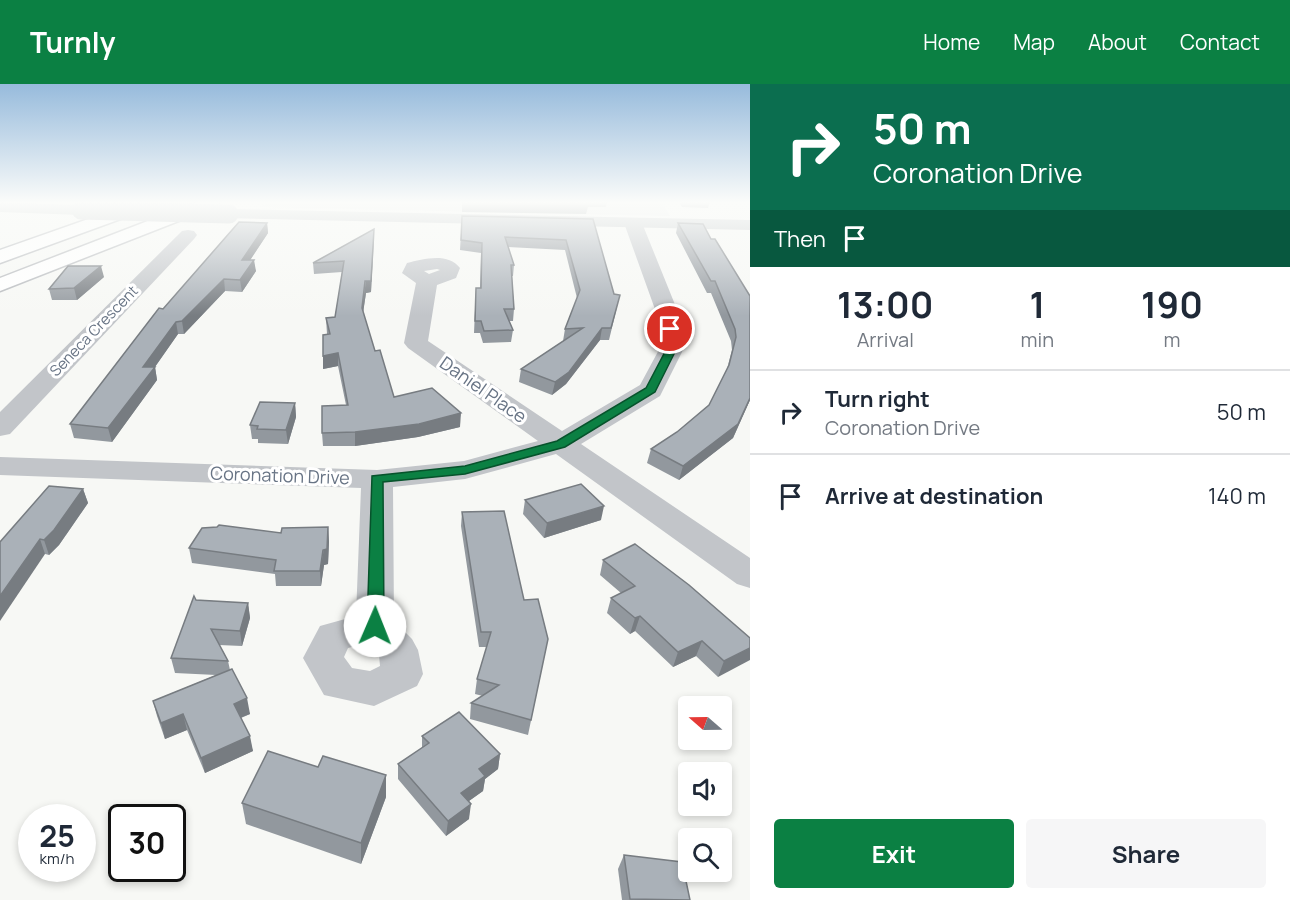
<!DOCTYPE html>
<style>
body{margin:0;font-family:Manrope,sans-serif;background:#f6f6f7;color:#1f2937;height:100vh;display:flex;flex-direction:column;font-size:22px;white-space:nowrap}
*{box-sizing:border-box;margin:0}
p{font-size:20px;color:#747a83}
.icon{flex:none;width:33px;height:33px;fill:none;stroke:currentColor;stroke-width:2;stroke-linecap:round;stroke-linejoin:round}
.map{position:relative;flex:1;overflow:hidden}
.details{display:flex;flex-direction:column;background:#fff;width:540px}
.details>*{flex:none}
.banner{background:#0b6e4f;color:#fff;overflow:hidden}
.needle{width:39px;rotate:290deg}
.controls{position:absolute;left:678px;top:612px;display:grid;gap:12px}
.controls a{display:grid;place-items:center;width:54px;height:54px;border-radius:6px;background:#fff;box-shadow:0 3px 9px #0003;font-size:30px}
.speed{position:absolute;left:18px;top:720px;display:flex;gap:12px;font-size:30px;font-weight:700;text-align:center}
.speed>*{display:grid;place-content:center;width:78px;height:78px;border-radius:50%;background:#fff;box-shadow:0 3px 9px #0003;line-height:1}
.speed small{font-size:15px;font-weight:400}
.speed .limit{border:3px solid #111;border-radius:9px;background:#fff;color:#111}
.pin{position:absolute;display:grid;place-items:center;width:51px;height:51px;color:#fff;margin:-26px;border:3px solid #fff;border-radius:50%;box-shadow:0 2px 6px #0007}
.me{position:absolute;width:66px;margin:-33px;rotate:1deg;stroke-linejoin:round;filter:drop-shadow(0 0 4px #0008)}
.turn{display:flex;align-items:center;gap:21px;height:126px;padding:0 24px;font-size:27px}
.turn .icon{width:78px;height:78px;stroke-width:2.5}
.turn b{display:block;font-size:42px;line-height:51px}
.then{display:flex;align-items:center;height:57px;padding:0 24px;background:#0003;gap:12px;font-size:22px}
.eta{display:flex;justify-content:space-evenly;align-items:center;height:102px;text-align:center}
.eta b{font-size:36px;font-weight:700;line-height:42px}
.primary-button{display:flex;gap:12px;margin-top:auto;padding:12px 24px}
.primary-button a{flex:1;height:69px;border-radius:6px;background:#0b8043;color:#fff;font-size:24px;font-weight:700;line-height:69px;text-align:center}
.primary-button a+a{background:#f6f6f7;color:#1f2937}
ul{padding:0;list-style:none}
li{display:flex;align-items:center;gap:18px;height:84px;padding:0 24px;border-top:2px solid #e0e1e3}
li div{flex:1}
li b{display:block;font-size:22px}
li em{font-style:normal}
header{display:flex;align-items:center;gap:36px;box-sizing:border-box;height:84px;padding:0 30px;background:#0b8043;color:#fff}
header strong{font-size:28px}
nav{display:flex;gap:33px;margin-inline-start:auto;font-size:21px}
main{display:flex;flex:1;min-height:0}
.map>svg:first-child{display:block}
</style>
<header>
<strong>Turnly</strong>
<nav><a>Home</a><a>Map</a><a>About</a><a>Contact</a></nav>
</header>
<main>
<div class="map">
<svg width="750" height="816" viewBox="0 0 750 816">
<rect width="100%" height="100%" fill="#f7f8f5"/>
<path fill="#e8eae9" d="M271,118h391l8,14 -411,-9z"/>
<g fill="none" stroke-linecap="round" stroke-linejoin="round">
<defs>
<g id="motorway">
<path d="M197,118h22l-2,4 -217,85v-13z"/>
<path d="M131,120l9,5 -3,4 -137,50v-13z"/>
</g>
</defs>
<use href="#motorway" stroke="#b5b8bc" stroke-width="3"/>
<g fill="#c2c5c9" fill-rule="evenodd">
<path d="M633,134l9,5 36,89 7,34 -25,50 -79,48 169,114v30l-13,-4 -181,-130 -91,25 -72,8 1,134 18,18 6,11 5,24 -6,12 -43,20 -50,-11 -21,-37 17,-32 36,-10 5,-128 -361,-13v-18l377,13 87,-9 74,-20 -130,-93 -4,-5 12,-60 -14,-10 5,-10c16,-4 41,-11 53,5l-4,10 -19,7 -9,56 134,90 78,-46 21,-39 -5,-34 -32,-89zM437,185l3,1 -11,4 -5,-3zM367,559l12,12 1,11 -10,5 -18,-3 -8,-11 4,-9z"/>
<path d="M188,146l6,1 3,4 -3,4 -184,195 -10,2v-24l182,-181z"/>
</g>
<g fill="#c2c5c9" fill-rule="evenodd">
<path d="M0,118l81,3 9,5 -9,5 -81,-3z"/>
<path d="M229,125l521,11v10l-527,-12 -3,-4 3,-4z"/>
</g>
<use href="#motorway" fill="#fff" fill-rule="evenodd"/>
<path stroke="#c2c5c9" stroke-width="19" d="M81,126l148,4"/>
</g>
<g fill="#92989e">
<path d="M462,118h145l-1,5h-18l-2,7 -124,-2z"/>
<path d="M679,118h31l-2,6 -26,-1z"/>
<path d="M462,132l131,3 24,88 -8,33h-9l-34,44 -14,11 -33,-13 2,-13 42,-28 2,-12 12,-31 -12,-48 -57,-3 6,18 -1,11h-1l2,33 -1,12h-4l4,9 -2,12 -28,1 -3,-10h-6l2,-45h4l1,-35 -21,-3z"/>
<path d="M267,139l1,10 -18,27 6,11 -14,21 -17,-1 -41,43h-6l-23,33 2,13 -45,62 -38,-4 -4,-14 93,-115z"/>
<path d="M678,139l33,16 39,57v104l-17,38 -54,42 -32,-17 4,-14 26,-17 32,-27 18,-36 5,-19 -1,-9 -20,-48h-4l-31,-60z"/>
<path d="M374,155l-3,53 -5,1 -3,19 12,39 19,46 66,30 -42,10 -63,9h-32l-1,-13 24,-28 -8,-39 -15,3 4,-35 -1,-16 9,-1 7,-45 -28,2 -1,-11z"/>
<path d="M104,193l-27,23h-25l-3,-11z"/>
<path d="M295,319l1,14 -8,27 -30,-1v-4h-6l-2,-14z"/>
<path d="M83,405l5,14 -29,42 -10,10 -49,-13z"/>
<path d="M525,416l76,20 -57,18 -21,-24z"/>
<path d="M462,428l62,88 24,39 -20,96 -58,-16 1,-16 12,-7 -8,-2 2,-15 10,-32h-8l-18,-121z"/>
<path d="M217,443l64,6 47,-6 1,15 -1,22 -4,1 -3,21h-45l-1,-12 -83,-11 -3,-15z"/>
<path d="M603,476l147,78 -32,39 -22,-21 -23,11 -38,-36 -5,3 -23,-21 4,-15 10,-5 -21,-18z"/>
<path d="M196,516l52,3 2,15 -8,28 -23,-1 9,16 2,9 20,44 -9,4 12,33 -48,22 -18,-43 -22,9 -8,-23 -4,-15 63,-26 -41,-2 -4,-15z"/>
<path d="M422,652l78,18 -2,15 -13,10 -2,12 -14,10v18l-23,17 -48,-57v-15l24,-16z"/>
<path d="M318,683l68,8v22l-25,67 -115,-40 -4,-21z"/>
<path d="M624,771l66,45h-68l-4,-31z"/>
</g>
<g fill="#777c81">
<path d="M267,139l1,10 -25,38 -1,-11z"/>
<path d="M374,145l-3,63 -5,1 -4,27v-12z"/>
<path d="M254,176l2,11 -14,21 -2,-12z"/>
<path d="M101,182l3,11 -27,23 -3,-12z"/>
<path d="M224,195l1,12 -41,43 -2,-13z"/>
<path d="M176,238l2,12 -26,37 3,-4 2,13 -45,62 -4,-14 35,-61z"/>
<path d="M602,244l-2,12 -34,44 -14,11 3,-13z"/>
<path d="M338,269v13l-15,3v-13z"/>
<path d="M750,314v2l-17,38 -54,42 4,-14z"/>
<path d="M295,319l1,14 -8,27 -2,-14z"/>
<path d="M461,329l-1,14 -42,10 -63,9v-14z"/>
<path d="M83,405l5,14 -29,42 -10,10 -5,-15z"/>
<path d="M604,422l-3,14 -57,18 3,-15z"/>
<path d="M328,443l1,15 -1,22 -4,1 -3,21 -1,-15z"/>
<path d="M40,455l5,15 -45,67v-25z"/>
<path d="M248,519l2,15 -8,28 -2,-15z"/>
<path d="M640,532l-5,15 -5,3 5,-16z"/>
<path d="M702,557l-6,15 -23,11 5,-15z"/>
<path d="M750,564v12l-32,17 6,-16z"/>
<path d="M247,614l3,16 -13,5 -3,-15z"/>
<path d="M183,630l4,16 -22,9 -4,-16z"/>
<path d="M250,652l3,15 -48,22 -4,-15z"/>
<path d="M500,670l-2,15 -13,10 -2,12 -24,17 2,-15 18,-24z"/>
<path d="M386,691v22l-25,67v-21z"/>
<path d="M471,720l-2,15 -23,17 2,-15z"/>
</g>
<g fill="#aab1b8" stroke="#777c81" stroke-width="1.5">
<path d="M462,132l131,3 21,75 6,1 -9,33h-9l-33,44 -14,10 -34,-13 62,-41 -18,1 15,-39 -14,-50 -61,-3 9,28h-3l3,44h-10l9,21 -29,1 -3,-10h-6l1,-33h5l1,-45 -21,-3z"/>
<path d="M239,138l28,1 -25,37h12l-14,20 -16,-1 -42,42 -6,1 -33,45h12l-47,61 -38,-4 89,-116 4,1z"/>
<path d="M678,139l25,1 8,15h4l35,57v102l-12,26 -55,42 -32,-17 26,-17 32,-27 20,-40 7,-28 -1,-8 -20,-48h-4z"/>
<path d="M374,145l-3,52h-6l-3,27 13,43 5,-1 14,47 38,-9 29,25 -42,11 -64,8 -33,1v-27l26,-1 -10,-52 -15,3v-21l7,-1 -4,-16 9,-1 9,-56 -31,2z"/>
<path d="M68,182h33l-27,22 -25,1z"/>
<path d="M260,318l35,1 -9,27 -29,-1 1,-3 -8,-1z"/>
<path d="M581,400l23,22 -57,17 -22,-23z"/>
<path d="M49,402l34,3 -29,41 -10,10 -4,-1 -40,57v-54z"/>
<path d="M504,427l20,89 14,-1 10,40 -17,81 -60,-17 28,-18 -22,-6 14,-47h-10l-19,-120z"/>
<path d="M219,441l62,8 1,-5 46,-1 -1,22 -4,1 -3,21h-46l2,-11 -87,-12 13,-20 15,-1z"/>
<path d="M635,460l54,41 61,53v10l-26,13 -22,-20 -24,11 -38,-36 -5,2 -24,-20 24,-12 -32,-26z"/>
<path d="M194,512l2,4 52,3 -8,28 -29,-2 17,32 -57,-3z"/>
<path d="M232,585l15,29 -13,6 16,32 -49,22 -18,-44 -22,9 -8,-22z"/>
<path d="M459,628l41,42 -21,15 6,7 -24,17 10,11 -23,17 -50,-57 31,-21 -7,-7z"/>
<path d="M268,667l50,16 5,-11 63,19 -25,68 -119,-40z"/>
<path d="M624,771l58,7 8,38 -60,-1z"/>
</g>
<linearGradient id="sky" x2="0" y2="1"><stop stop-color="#97bbdc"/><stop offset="0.51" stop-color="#fbfcfa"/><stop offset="1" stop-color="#fbfcfa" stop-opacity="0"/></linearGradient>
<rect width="750" height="232" fill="url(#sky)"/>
<path fill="#0b8043" stroke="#07532c" stroke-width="1.5" d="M667,243l8,2 3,17 -23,46 -90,55 -100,27 -82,8 1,144 -9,6 -5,-2 -3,-4 5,-150 93,-10 92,-25 89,-53 22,-42z"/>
<g text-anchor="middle" stroke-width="6" stroke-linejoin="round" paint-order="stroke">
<g font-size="15" fill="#687485" stroke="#fff">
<text transform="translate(94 247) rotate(-46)" y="5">Seneca Crescent</text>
</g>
<g font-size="18" fill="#687485" stroke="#fff">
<text transform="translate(483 306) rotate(35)" y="6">Daniel Place</text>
<text transform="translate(280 392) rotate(2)" y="6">Coronation Drive</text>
</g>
</g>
</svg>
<div class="controls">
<a><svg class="needle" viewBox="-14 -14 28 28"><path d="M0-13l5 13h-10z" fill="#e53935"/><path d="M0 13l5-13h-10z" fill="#747a83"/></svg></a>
<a><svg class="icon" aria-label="sound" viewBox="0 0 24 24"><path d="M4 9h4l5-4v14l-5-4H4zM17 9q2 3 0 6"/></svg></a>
<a><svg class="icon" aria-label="search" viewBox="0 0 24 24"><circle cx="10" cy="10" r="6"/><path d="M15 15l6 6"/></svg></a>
</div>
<div class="speed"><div>25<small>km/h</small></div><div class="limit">30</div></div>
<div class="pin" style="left:670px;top:245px;background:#d93025"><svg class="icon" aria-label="arrive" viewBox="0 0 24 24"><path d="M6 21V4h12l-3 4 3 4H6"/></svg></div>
<svg class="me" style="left:375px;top:542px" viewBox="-20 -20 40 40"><circle r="19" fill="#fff"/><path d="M0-13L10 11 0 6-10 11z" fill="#0b8043"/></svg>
</div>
<section class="details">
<div class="banner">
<div class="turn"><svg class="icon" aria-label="right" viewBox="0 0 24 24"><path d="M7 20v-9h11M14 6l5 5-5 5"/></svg><div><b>50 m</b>Coronation Drive</div></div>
<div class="then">Then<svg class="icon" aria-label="arrive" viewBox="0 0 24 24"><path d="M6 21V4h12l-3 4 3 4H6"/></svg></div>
</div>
<div class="eta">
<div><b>13:00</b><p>Arrival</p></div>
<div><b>1</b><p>min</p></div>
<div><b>190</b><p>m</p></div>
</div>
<ul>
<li><svg class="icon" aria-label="right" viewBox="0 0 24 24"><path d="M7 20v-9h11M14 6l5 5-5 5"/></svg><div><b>Turn right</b><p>Coronation Drive</p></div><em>50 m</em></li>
<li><svg class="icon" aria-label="arrive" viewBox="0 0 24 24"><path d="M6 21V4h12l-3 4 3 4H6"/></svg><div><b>Arrive at destination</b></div><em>140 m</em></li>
</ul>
<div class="primary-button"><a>Exit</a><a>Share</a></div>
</section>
</main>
